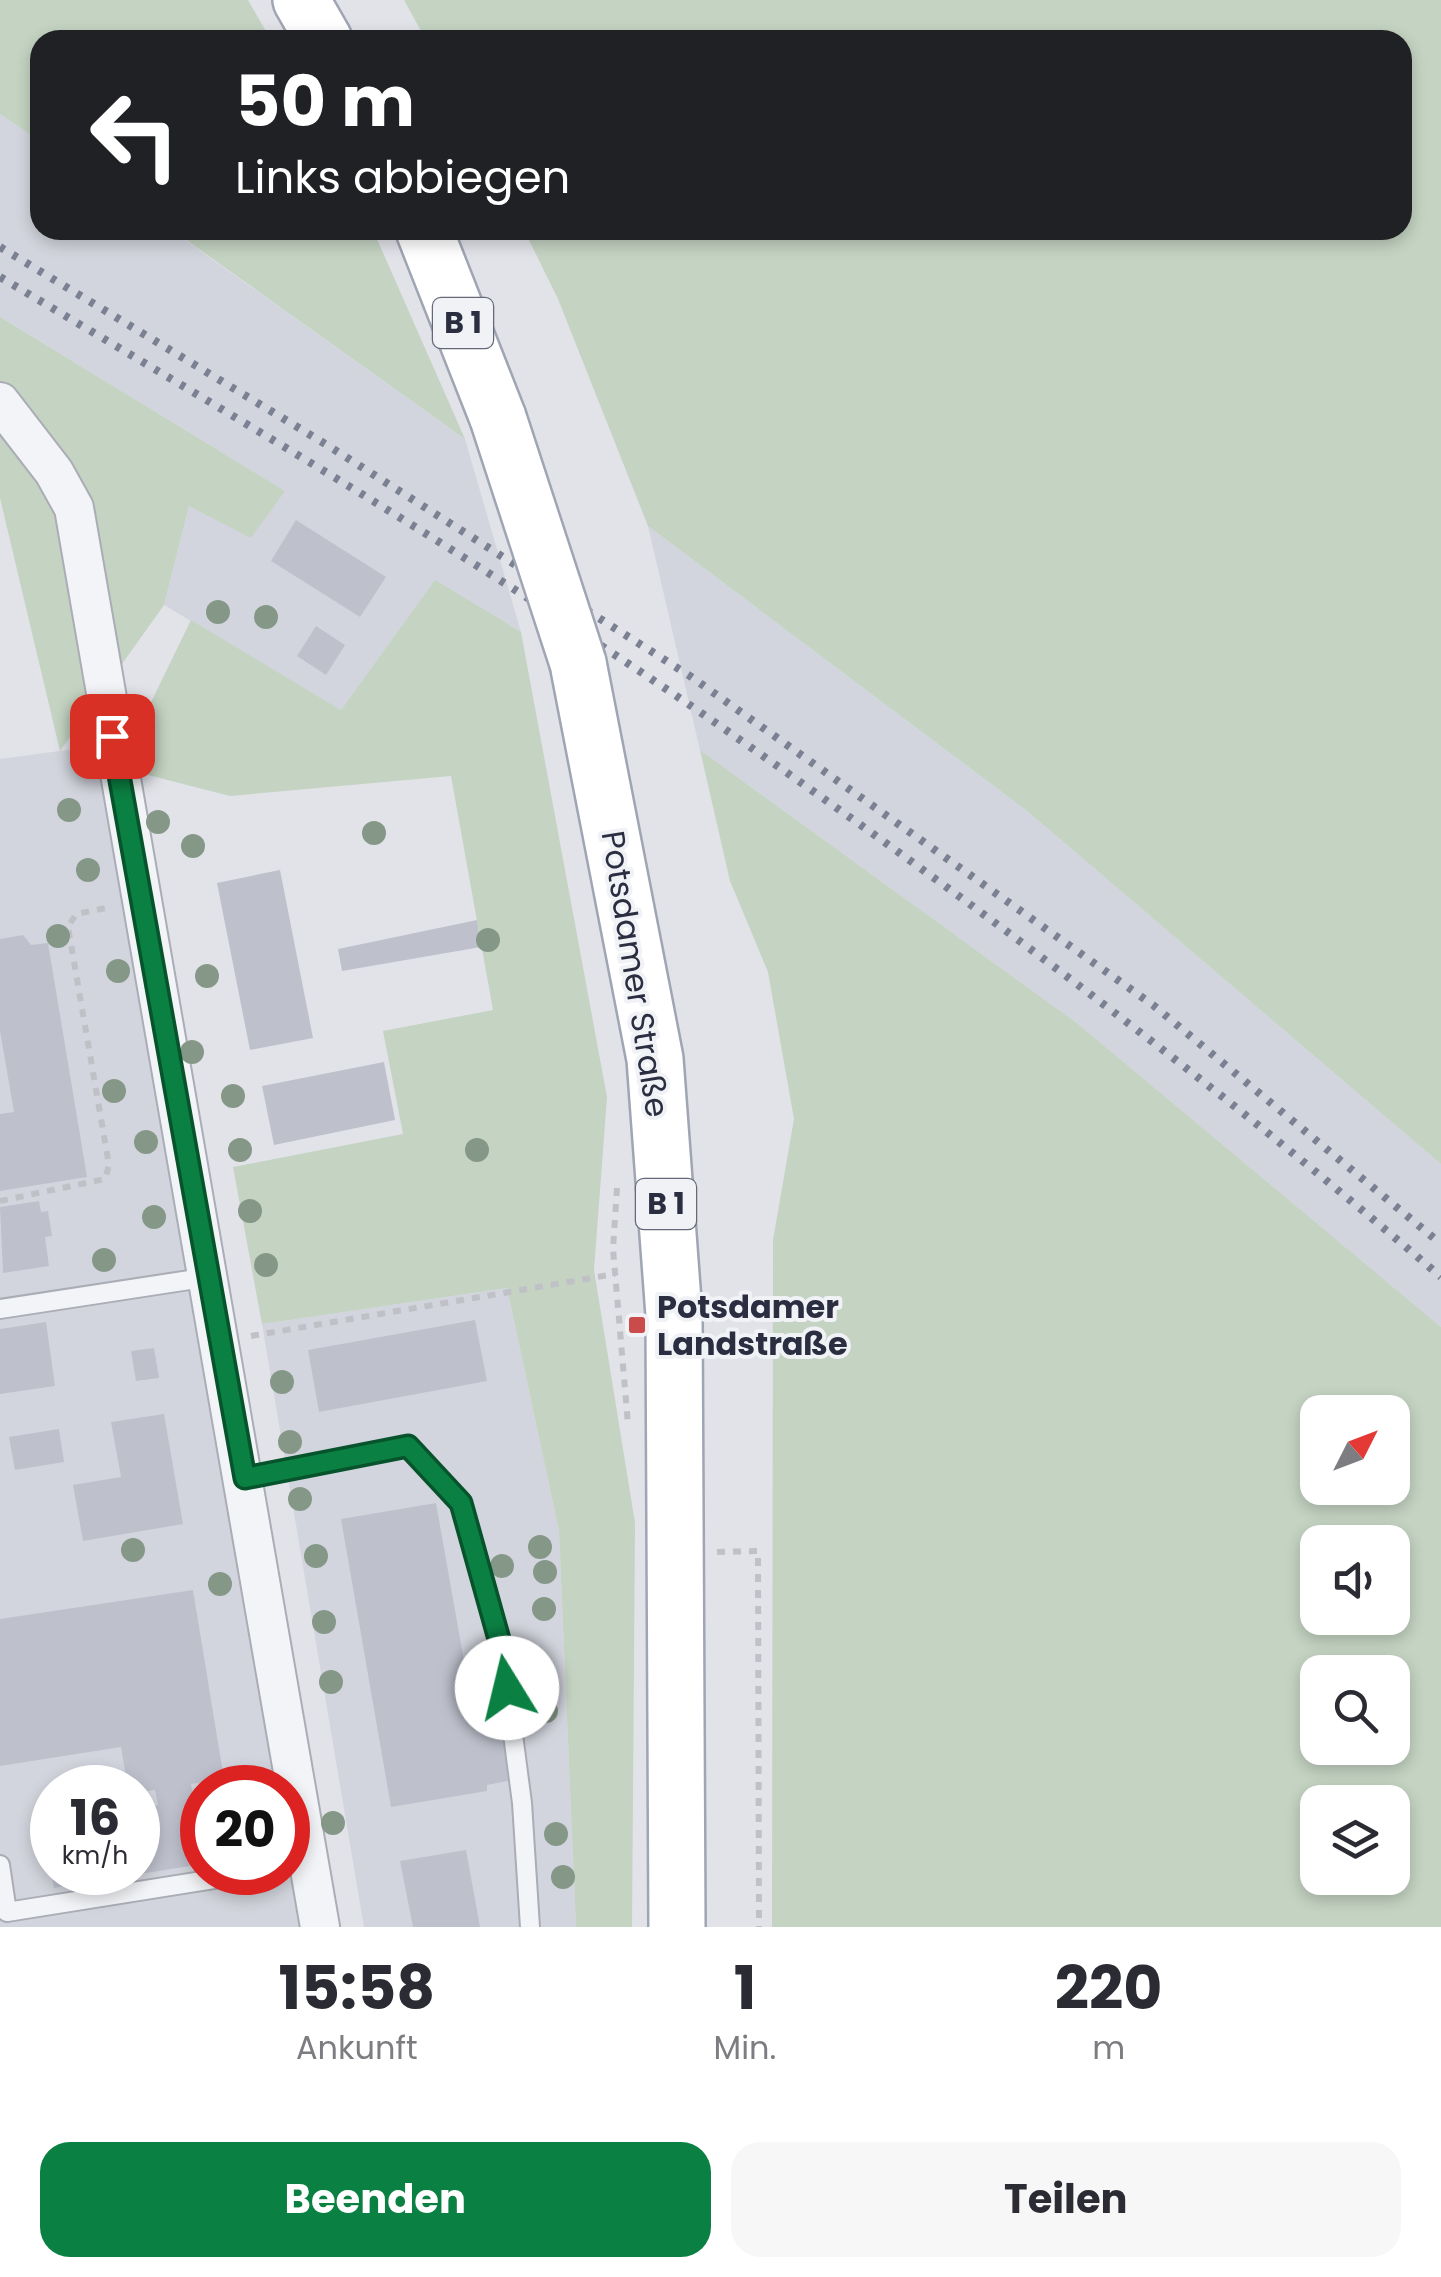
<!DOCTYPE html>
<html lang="de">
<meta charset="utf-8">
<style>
body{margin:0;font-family:Poppins,sans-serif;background:#f7f7f7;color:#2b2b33;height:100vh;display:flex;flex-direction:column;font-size:38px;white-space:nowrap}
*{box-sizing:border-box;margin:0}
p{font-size:32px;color:#7c7c81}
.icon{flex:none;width:55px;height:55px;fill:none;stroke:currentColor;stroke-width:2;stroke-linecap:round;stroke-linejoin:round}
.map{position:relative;height:1927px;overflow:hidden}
.side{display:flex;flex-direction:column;background:#fff;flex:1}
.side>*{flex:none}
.hud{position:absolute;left:30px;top:30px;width:1382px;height:210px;border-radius:30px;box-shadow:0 5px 15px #0003;background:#202124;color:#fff;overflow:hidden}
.needle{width:65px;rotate:48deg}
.controls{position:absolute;left:1300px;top:1395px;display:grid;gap:20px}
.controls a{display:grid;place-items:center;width:110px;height:110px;border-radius:20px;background:#fff;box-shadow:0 5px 15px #0003;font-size:50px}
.speed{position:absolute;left:30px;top:1765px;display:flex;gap:20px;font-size:50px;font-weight:700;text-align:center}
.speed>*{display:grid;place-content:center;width:130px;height:130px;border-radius:50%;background:#fff;box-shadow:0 5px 15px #0003;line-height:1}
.speed small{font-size:25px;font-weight:400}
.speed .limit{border:15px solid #d22;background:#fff;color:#111}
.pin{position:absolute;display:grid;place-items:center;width:85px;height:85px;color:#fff;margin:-42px;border-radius:20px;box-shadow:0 5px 15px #0006}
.me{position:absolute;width:110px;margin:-55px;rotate:351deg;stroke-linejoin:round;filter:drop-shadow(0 0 8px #0008)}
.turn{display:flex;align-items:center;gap:35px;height:210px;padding:0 40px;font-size:45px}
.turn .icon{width:130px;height:130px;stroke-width:2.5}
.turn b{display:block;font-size:70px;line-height:85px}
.eta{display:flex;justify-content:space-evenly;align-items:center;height:170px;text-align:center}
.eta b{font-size:60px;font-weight:700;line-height:70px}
.cta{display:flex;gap:20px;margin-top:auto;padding:20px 40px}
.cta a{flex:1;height:115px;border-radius:30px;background:#0b8043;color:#fff;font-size:40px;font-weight:700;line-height:115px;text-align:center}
.cta a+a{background:#f7f7f7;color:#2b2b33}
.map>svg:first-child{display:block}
</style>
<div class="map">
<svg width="1441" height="1927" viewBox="0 0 1441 1927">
<rect width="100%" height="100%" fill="#e1e3e9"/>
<g fill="#d3d5de" fill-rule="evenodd">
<path d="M0,114l40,27v89h131l294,209 56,193 -86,-51 -94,129 -177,-105 25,-99 96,-15 -285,-174z"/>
<path d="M648,526l378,284 415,354v163l-363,-303 -378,-274z"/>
<path d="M97,746l187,1041 -82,1v84h86v-64l21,119h-309v-1168zM52,1788h86v84h-86z"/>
<path d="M507,1288l52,243 17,396h-212l-102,-603z"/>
</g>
<g fill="#c4d3c2" fill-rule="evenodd">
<path d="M0,0h248l23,40h-231v101l-40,-27z"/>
<path d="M404,0h1037v1164l-415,-354 -378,-284 -90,-227 -34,-69h878v-190h-976z"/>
<path d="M171,230h202l92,209 -283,-202z"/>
<path d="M0,317l285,174 -34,47 -62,-32 -25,99 -104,146 -60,-253z"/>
<path d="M435,580l86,52 86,465 -13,173 41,253 -3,404h-56l-17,-396 -52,-243 -245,36 -29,-157 170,-33 -20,-103 110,-21 -42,-234 -221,20 -90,-23 -3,-42 54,-111 150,90z"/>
<path d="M700,750l378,274 363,303v600h-669l1,-687 21,-121 -26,-147 -38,-91zM1392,1412v76h-74v-76zM1392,1542v76h-74v-76zM1318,1672h74v76h-74zM1392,1802v76h-74v-76z"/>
</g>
<g fill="#bec1cc">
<path d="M296,520l90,57 -26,40 -89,-56z"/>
<path d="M316,626l29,19 -19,30 -29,-19z"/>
<path d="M280,870l33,168 -63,12 -33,-167z"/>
<path d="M477,920l4,27 -139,24 -4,-22z"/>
<path d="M23,935l8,10 17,-2 39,234 -87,14v-77l14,-2 -14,-81v-92z"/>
<path d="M384,1062l11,58 -121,25 -12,-59z"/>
<path d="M39,1201l2,11 7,-1 4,25 -7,1 4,29 -46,7 -3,-66z"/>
<path d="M475,1320l12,61 -168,31 -11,-62z"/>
<path d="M46,1322l9,64 -55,8v-65z"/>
<path d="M154,1348l5,30 -23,3 -5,-30z"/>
<path d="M164,1414l19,110 -100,17 -10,-56 48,-8 -10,-55z"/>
<path d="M59,1429l5,33 -49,8 -6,-33z"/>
<path d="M436,1503l28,158 28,-5 21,124 -26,5v6l-96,16 -50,-288z"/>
<path d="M193,1590l31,189 -33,5 3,15 8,-1v66l-148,24 -3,-16h87v-64l20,-3 -3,-15 -17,2v-4h-10l-7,-41 -121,19v-147z"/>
<path d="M52,1822v45h-2l-7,-43z"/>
<path d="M466,1850l14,77h-67l-13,-66z"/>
</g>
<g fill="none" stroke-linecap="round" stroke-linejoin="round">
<defs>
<g id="lane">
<path d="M0,1309l209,-32"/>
<path d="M245,1478l163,-32 53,57 41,148 20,152 8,124"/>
<path d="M0,1865l7,47 251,-40"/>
</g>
<path id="street" d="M0,402l54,70 20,36 246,1419"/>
<g id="primary">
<path d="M301,0l23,40"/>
<path d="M424,230l74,188"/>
<path d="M578,663l77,396 19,256 3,612"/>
</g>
</defs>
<use href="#lane" stroke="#aaadb6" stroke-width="22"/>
<use href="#street" stroke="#aaadb6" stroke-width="42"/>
<use href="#primary" stroke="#a0a5b4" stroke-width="60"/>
<g stroke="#bfc1c7" stroke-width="6" stroke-dasharray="8 8" stroke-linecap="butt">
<path d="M617,1188l-4,61 15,175"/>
<path d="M0,1201l105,-22 4,-14 -41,-238 8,-13 35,-7"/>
<path d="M251,1336l364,-62"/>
<path d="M717,1552l41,-1 1,376"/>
</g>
<use href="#lane" stroke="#f3f4f7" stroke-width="18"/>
<use href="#street" stroke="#f3f4f7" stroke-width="38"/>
<use href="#primary" stroke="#fff" stroke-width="55"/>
<g stroke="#7b8092" stroke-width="8" stroke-dasharray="5 10" stroke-linecap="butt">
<path d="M0,247l327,198 363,231 463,329 288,239"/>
<path d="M0,277c235,140 472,279 697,433 256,177 508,364 744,567"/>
</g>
<defs>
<path id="primary-bridge" d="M498,418l80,245"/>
</defs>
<use href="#primary-bridge" stroke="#a0a5b4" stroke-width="60" stroke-linecap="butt"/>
<use href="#primary-bridge" stroke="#fff" stroke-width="55"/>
</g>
<g fill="#859888">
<circle cx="218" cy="612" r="12"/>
<circle cx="266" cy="617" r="12"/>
<circle cx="69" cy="810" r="12"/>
<circle cx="158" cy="822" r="12"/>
<circle cx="374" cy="833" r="12"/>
<circle cx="193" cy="846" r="12"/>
<circle cx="88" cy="870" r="12"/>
<circle cx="58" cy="936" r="12"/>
<circle cx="488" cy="940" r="12"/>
<circle cx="118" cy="971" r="12"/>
<circle cx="207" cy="976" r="12"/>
<circle cx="192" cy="1052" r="12"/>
<circle cx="114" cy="1091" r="12"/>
<circle cx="233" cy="1096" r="12"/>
<circle cx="146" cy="1142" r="12"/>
<circle cx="240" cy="1150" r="12"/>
<circle cx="477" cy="1150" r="12"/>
<circle cx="250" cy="1211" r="12"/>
<circle cx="154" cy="1217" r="12"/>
<circle cx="104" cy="1260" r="12"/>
<circle cx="266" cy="1265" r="12"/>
<circle cx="282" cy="1382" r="12"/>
<circle cx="290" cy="1442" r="12"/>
<circle cx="300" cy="1499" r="12"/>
<circle cx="540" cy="1547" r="12"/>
<circle cx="133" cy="1550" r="12"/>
<circle cx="316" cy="1556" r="12"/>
<circle cx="502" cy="1566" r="12"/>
<circle cx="545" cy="1572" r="12"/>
<circle cx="220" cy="1584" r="12"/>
<circle cx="544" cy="1609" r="12"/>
<circle cx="324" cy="1622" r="12"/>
<circle cx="542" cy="1673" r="12"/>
<circle cx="331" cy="1682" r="12"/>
<circle cx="546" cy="1711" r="12"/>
<circle cx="333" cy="1823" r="12"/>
<circle cx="556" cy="1834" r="12"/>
<circle cx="563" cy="1877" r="12"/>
</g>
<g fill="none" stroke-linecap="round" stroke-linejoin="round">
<defs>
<path id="route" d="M112,736l133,742 163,-32 53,57 41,147 5,38"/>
</defs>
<use href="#route" stroke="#07532c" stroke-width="25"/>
<use href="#route" stroke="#0b8043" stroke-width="18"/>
</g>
<rect fill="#c94b4b" stroke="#f0f2f6" stroke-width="4" x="627" y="1315" width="20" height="20" rx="5"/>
<g text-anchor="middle" stroke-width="8" stroke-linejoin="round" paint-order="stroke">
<g fill="#f0f2f6" stroke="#656977" stroke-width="2.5">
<rect x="433" y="298" width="60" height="50" rx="8"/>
<rect x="636" y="1179" width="60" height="50" rx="8"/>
</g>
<g font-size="30" font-weight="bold" fill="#2a2e40">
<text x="463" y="333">B 1</text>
<text x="666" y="1214">B 1</text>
</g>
<g font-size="32" fill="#2a2e40" stroke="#f0f2f6">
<text transform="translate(635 974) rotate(81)" y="11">Potsdamer Straße</text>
</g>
<g font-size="32" font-weight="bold" fill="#2a2e40" stroke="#f0f2f6" text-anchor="start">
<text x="657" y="1318">Potsdamer<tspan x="657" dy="37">Landstraße</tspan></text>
</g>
</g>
</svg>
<div class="controls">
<a><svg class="needle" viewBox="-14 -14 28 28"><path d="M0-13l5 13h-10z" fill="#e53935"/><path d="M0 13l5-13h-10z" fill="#7c7c81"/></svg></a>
<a><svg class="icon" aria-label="sound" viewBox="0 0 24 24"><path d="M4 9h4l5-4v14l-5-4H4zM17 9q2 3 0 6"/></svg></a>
<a><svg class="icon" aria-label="search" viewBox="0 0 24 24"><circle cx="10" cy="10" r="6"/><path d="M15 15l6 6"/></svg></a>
<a><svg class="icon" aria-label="layers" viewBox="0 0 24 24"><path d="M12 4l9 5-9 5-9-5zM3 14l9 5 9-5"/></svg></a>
</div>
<div class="speed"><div>16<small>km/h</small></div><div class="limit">20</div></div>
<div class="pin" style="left:112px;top:736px;background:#d93025"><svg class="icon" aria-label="arrive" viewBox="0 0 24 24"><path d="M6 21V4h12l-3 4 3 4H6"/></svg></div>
<svg class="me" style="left:507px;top:1688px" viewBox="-20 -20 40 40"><circle r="19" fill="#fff"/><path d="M0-13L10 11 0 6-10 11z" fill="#0b8043"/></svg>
<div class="hud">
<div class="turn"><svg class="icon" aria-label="left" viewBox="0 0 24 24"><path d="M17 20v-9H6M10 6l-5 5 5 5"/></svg><div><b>50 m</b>Links abbiegen</div></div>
</div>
</div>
<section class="side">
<div class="eta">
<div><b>15:58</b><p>Ankunft</p></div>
<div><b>1</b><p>Min.</p></div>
<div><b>220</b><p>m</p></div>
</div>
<div class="cta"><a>Beenden</a><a>Teilen</a></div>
</section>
